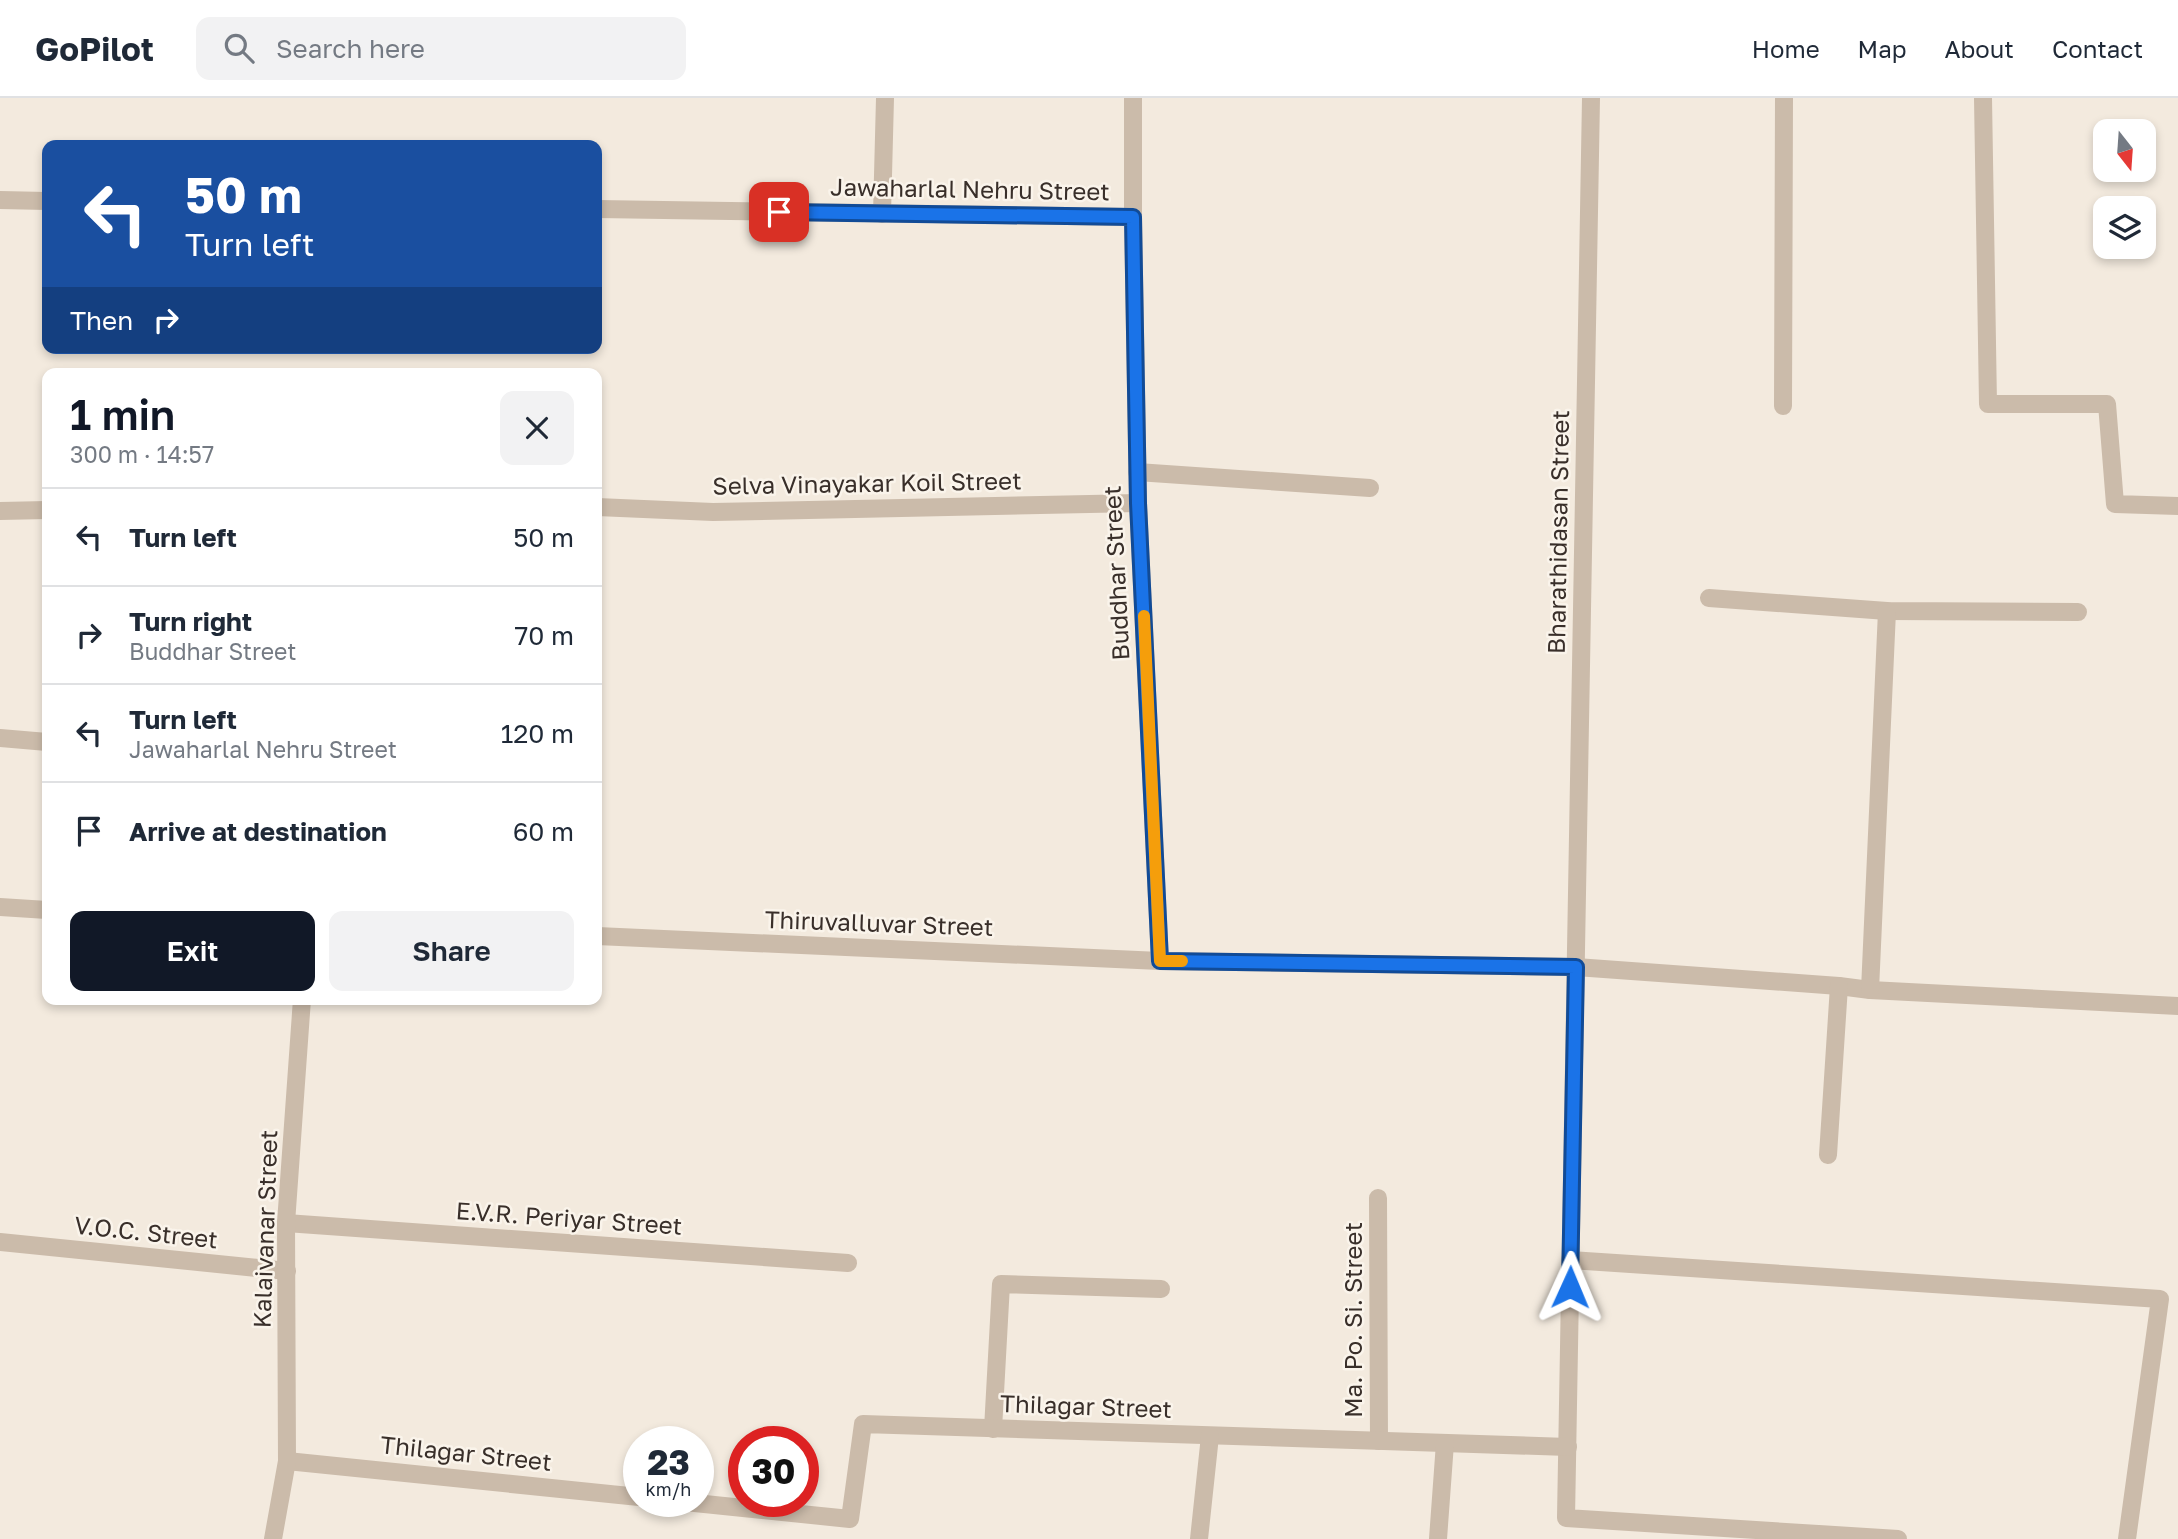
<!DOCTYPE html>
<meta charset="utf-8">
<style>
body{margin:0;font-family:"Golos Text",sans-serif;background:#f2f2f3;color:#1f2937;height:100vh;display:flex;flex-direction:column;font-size:26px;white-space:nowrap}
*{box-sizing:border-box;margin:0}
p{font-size:23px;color:#747a83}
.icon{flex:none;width:38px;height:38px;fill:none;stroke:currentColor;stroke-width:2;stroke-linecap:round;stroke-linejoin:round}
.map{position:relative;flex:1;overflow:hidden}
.sheet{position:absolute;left:42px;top:270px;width:560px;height:637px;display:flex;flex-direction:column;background:#fff;border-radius:14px;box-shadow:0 4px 10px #0003}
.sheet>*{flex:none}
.banner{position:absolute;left:42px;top:42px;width:560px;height:214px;border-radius:14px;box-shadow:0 4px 10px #0003;background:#1a4fa0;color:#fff;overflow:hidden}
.needle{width:46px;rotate:163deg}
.tools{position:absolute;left:2093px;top:21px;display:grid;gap:14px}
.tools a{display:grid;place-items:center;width:63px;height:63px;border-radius:14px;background:#fff;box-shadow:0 4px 10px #0003;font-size:35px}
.speed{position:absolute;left:623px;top:1328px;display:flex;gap:14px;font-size:35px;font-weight:700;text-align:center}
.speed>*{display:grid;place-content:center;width:91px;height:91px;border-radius:50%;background:#fff;box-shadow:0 4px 10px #0003;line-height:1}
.speed small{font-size:18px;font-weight:400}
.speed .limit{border:10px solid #d22;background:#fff;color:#111}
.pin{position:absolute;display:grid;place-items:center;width:60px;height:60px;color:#fff;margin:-30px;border-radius:14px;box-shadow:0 4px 10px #0006}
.me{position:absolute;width:77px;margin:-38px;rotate:1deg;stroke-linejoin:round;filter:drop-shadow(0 0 5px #0008)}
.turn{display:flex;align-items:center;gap:24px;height:147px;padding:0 28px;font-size:32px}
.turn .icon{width:91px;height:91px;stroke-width:2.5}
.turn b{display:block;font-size:49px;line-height:60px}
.then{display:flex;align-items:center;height:66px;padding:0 28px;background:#0003;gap:14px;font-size:26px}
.round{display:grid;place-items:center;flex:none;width:74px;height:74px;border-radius:14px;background:#f2f2f3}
.headline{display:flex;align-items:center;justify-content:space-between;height:119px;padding:0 28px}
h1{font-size:42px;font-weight:600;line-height:52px;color:#111827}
.button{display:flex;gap:14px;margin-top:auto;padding:14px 28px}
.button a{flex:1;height:80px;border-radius:14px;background:#111827;color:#fff;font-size:28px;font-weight:600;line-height:80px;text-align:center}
.button a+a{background:#f2f2f3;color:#1f2937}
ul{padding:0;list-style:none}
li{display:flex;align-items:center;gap:21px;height:98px;padding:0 28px;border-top:2px solid #e0e1e3}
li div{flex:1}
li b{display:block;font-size:26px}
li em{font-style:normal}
header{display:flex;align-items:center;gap:42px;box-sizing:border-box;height:98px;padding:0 35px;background:#fff;border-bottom:2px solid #e0e1e3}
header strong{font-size:33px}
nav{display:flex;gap:38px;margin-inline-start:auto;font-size:24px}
.search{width:490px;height:63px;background:#f2f2f3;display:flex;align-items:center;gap:18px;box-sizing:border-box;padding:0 24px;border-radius:14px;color:#747a83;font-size:26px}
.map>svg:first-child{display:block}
</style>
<header>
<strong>GoPilot</strong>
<div class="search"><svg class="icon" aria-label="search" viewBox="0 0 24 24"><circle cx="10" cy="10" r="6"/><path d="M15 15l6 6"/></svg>Search here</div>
<nav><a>Home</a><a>Map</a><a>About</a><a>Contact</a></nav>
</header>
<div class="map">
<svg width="2178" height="1441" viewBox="0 0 2178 1441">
<rect width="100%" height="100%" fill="#f3eade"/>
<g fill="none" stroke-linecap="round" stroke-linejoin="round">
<g stroke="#cbbbaa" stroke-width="18">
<path d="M1133,0v119l5,286 22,458"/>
<path d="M1591,0l-25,1420 332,21"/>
<path d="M1983,0l5,306h119l8,100 63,2"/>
<path d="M0,102l47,1"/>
<path d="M597,111l536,8"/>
<path d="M882,116l3,-116"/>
<path d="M1783,308l1,-308"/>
<path d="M1137,374l233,16"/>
<path d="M597,409l116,5 425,-9"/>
<path d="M0,413l47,-1"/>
<path d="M1709,500l178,13 191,1"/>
<path d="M0,640l47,4"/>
<path d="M0,809l47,3"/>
<path d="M597,838l563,25 416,6 263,19 31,4 308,16"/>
<path d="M1870,892l17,-379"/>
<path d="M1828,1057l11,-169"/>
<path d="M1378,1100l1,243"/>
<path d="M286,1125l562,40"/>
<path d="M0,1144l287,29"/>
<path d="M1570,1162l590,39 -33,240"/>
<path d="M993,1331l8,-145 160,5"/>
<path d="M287,1363l352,36"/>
<path d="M685,1404l165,17 13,-95 705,23"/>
<path d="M273,1441l14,-78 -1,-238 16,-224"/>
<path d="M1199,1441l11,-103"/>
<path d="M1438,1441l7,-96"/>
</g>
</g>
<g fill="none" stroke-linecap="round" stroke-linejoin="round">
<defs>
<path id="route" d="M779,114l354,5 5,286 22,458 416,6 -6,320"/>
</defs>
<use href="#route" stroke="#114b97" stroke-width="18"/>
<use href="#route" stroke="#1a73e8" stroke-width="12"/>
<path stroke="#f59e0b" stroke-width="12" d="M1144,518l16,345h22"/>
</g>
<g text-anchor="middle" stroke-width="5" stroke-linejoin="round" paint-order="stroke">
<g font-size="24" fill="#392f2a" stroke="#faf4eb">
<text transform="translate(970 92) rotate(1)" y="8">Jawaharlal Nehru Street</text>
<text transform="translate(867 386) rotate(-1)" y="8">Selva Vinayakar Koil Street</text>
<text transform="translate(1559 434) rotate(-89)" y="8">Bharathidasan Street</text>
<text transform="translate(1117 475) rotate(-93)" y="8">Buddhar Street</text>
<text transform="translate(879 826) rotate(2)" y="8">Thiruvalluvar Street</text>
<text transform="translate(569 1121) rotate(4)" y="8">E.V.R. Periyar Street</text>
<text transform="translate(266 1131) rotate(-88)" y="8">Kalaivanar Street</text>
<text transform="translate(146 1135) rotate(6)" y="8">V.O.C. Street</text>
<text transform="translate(1354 1222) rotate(-90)" y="8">Ma. Po. Si. Street</text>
<text transform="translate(1086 1309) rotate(2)" y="8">Thilagar Street</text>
<text transform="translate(466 1356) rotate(6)" y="8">Thilagar Street</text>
</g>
</g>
</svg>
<div class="tools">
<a><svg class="needle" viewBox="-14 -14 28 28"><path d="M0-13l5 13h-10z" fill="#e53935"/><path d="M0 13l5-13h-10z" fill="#747a83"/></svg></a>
<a><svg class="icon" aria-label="layers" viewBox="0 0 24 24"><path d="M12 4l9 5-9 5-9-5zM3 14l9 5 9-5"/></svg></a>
</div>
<div class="speed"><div>23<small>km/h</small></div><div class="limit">30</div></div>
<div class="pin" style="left:779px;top:114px;background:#d93025"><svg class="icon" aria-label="arrive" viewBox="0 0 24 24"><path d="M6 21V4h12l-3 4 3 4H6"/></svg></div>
<svg class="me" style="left:1570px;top:1189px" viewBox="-20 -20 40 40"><path d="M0-17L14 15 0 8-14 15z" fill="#1a73e8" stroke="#fff" stroke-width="4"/></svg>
<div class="banner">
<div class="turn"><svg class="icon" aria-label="left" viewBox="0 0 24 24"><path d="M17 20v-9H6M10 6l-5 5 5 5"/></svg><div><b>50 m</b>Turn left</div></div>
<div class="then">Then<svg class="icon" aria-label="right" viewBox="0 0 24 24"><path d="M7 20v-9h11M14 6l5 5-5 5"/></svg></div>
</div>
<section class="sheet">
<div class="headline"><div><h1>1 min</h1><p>300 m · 14:57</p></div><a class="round"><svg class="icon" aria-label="close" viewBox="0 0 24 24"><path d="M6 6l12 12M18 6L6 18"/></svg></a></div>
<ul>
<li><svg class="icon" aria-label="left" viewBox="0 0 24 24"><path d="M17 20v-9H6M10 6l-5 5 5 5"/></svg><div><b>Turn left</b></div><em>50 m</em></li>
<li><svg class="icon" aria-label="right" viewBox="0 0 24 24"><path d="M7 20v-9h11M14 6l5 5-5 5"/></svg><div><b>Turn right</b><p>Buddhar Street</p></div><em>70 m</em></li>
<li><svg class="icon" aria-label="left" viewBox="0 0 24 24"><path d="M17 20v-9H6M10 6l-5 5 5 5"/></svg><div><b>Turn left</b><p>Jawaharlal Nehru Street</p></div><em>120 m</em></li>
<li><svg class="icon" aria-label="arrive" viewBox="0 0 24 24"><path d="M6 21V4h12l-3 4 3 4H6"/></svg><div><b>Arrive at destination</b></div><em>60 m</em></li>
</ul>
<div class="button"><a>Exit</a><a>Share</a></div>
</section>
</div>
